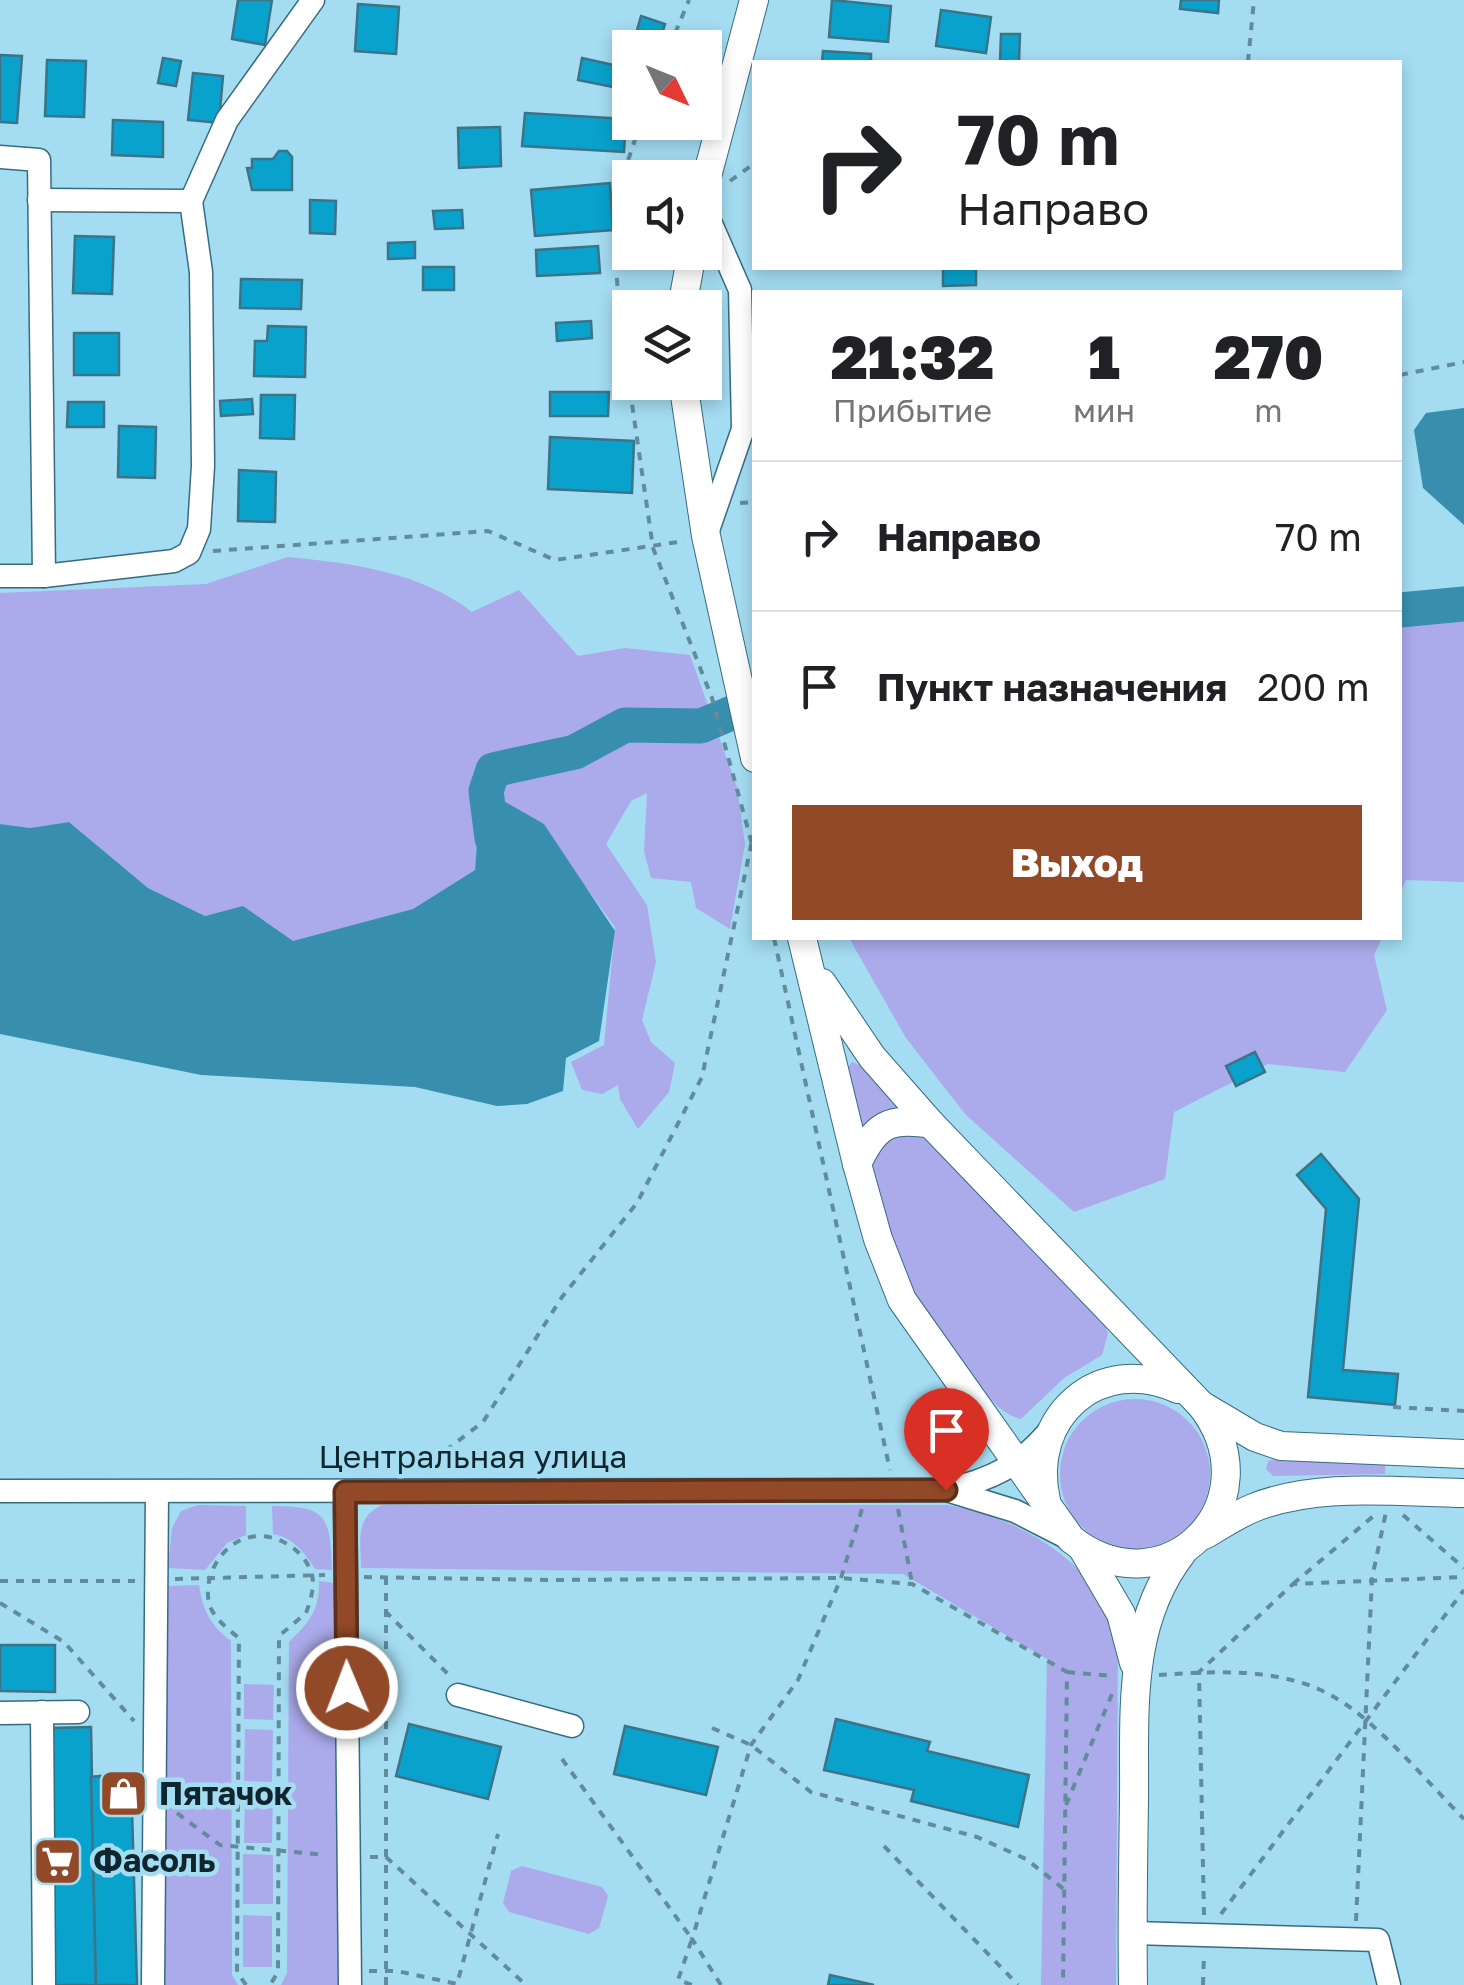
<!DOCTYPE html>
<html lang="ru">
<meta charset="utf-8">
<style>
body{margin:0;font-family:"Golos Text",sans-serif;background:#f6f6f6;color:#202124;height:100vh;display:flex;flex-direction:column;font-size:38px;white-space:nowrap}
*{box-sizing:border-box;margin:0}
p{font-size:32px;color:#757577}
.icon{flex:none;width:55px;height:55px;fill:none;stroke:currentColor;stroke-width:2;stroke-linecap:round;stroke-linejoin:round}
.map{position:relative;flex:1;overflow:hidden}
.sheet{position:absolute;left:752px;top:290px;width:650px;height:650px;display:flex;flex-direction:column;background:#fff;border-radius:0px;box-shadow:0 5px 15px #0003}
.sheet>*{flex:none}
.top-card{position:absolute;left:752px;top:60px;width:650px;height:210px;border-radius:0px;box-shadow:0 5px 15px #0003;background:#fff;color:#202124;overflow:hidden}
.needle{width:65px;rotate:133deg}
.tools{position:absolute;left:612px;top:30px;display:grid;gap:20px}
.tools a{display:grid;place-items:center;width:110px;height:110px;border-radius:0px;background:#fff;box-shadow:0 5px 15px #0003;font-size:50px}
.pin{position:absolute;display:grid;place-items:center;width:85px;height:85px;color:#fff;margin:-102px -42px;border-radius:50% 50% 50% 0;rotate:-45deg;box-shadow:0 0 10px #0007}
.pin .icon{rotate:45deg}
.me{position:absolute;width:110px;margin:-55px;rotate:359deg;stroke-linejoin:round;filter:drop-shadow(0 0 8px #0008)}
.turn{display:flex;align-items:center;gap:35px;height:210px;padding:0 40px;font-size:45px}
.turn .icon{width:130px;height:130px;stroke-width:2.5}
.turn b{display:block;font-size:70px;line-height:85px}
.eta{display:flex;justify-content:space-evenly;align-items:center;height:170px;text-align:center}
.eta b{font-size:60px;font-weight:800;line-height:70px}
.primary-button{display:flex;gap:20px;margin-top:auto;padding:20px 40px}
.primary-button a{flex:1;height:115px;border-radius:0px;background:#914927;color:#fff;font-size:40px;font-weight:800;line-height:115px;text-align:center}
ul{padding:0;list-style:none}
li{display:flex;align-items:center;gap:30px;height:150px;padding:0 40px;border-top:2px solid #e0e0e0}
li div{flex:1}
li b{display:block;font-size:38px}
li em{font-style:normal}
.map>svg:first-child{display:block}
</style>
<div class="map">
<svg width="1464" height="1985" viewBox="0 0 1464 1985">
<rect width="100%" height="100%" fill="#a4dcf2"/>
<g fill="#abaaeb">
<path d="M288,557c63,6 133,15 184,55l47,-22 59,66 47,-8 65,7 47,132 8,57 -15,85 -34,-21 -5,-26 -40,-4 -7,-27 3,-58 -16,8 -25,43 41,61 9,57 -14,58 9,22 24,21 -6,29 -31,37 -18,-30 -2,-14 -16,9 -20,-4 -11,-28 33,-17 11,-118 -55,-75 -16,-28 -74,-28 8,33 -3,41 -62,39 -121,33 -49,-35 -38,9 -57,-28 -79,-66 -39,6 -30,-4v-231l206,-9z"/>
<path d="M1464,620v262l-58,-2 -6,14v-269z"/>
<path d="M849,938h533l-8,17 13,55 -42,62 -77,-8 -94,48 -9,67 -91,33 -109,-98 -59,-76z"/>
<path d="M852,1062l9,4 41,44 -40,20 -15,-62z"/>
<path d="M923,1132l180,185 5,17 -6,21 -38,23 -43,41c-23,-6 -36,-27 -51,-45 -61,-73 -76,-125 -101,-214l20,-24z"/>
<circle cx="1135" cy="1474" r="75"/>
<path d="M1275,1459h111l-1,15 -112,2 -7,-7 2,-8z"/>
<path d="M198,1505l48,1v29l-19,8 -22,27 -37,-2 4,-40 9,-17z"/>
<path d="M382,1505h565c61,10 127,45 160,100 6,11 8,25 11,37l-2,343h-75l6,-326 -144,-85 -542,-6c0,-27 -7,-50 21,-63z"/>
<path d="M272,1506c56,0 58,11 60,64l-17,-1c-11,-17 -21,-31 -42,-35z"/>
<path d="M319,1581l15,2 5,402h-58l6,-12 2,-331c20,-19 31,-32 30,-61z"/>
<path d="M199,1585c4,26 11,40 32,56l1,334 6,10h-73l1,-399z"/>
<path d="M244,1684l30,1 -1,35 -29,-1z"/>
<path d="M245,1729l28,1 -1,52 -28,-1z"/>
<path d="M245,1792l28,1 -1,50h-28z"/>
<path d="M243,1854l30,1v49h-30z"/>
<path d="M522,1866l80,21 6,9 -9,32 -10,6 -80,-22 -6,-9 8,-32z"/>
<path d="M243,1915l29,1v51h-29z"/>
</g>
<g fill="#388fad">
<path d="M1464,408v117l-41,-37 -9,-58 12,-17z"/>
<path d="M486,791l58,33 71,107 -16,110 -33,17 -3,33 -36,13 -30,2 -82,-19 -214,-12 -201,-41v-210l30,4 39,-6 79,66 57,28 38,-10 50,35 120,-32 62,-39 3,-41 -9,-33z"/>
</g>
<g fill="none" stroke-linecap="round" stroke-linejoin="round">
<g stroke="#388fad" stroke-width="35">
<path d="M1400,610l64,-6"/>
<path d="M492,838l-6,-47 7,-21 82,-18 50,-27 76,1 54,-23"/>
</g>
</g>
<g fill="#08a2cc" stroke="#3d7387" stroke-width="2.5">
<path d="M238,0h34l-7,45 -33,-6z"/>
<path d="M832,0l59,6 -3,36 -59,-5z"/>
<path d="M1181,0h38l-1,13 -38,-4z"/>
<path d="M358,4l41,3 -3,47 -41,-3z"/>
<path d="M941,10l50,7 -5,36 -50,-7z"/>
<path d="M641,16l24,8 -6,20 -24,-7z"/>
<path d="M1001,34h19l-1,28h-19z"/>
<path d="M823,51l48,3v8h-49z"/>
<path d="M0,55l22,1 -5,67 -17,-1z"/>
<path d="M163,58l18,3 -5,25 -18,-3z"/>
<path d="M582,58l45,10 -4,21 -45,-9z"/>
<path d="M47,60l39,1 -2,56 -39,-1z"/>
<path d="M193,73l30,3 -4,47 -31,-3z"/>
<path d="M525,113l101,6 -2,33 -102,-6z"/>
<path d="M113,120l50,2v35l-51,-2z"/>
<path d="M500,127l1,39 -42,2 -1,-40z"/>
<path d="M279,151h8l5,6v33h-40l-5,-22h5v-9h21z"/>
<path d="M610,183l3,47 -78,6 -4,-46z"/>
<path d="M310,200l26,1 -1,33 -25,-1z"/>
<path d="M462,210l1,18 -28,1 -2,-18z"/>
<path d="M75,236l39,1 -2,57 -39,-1z"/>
<path d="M415,242v16l-27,1v-16z"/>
<path d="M598,246l2,27 -63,3 -1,-26z"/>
<rect x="423" y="267" width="31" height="23"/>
<path d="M976,268v17l-33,1v-17z"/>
<path d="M241,279l61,1 -1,29 -61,-1z"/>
<path d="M591,321l1,17 -35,3 -1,-18z"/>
<path d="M268,326l38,1 -1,50 -51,-1 1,-35h12z"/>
<rect x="74" y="333" width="45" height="42"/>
<path d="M550,392h59l-1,24h-58z"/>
<path d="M261,395h34l-1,44 -34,-1z"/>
<path d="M252,399l1,15 -32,2 -1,-15z"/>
<path d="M68,402h36v25h-37z"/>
<path d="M119,426l37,1 -1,51 -37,-1z"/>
<path d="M550,437l84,4 -2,52 -84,-4z"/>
<path d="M239,470l37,2 -1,50 -37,-1z"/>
<path d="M1255,1052l10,20 -29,14 -10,-20z"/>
<path d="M1321,1154l38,45 -16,171 55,4 -3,31 -87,-8 18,-188 -29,-34z"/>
<path d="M0,1645h55v47l-55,-1z"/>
<path d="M836,1719l94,23 -3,9 102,24 -11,52 -107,-26 3,-11 -90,-20z"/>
<path d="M409,1724l92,23 -13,52 -92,-23z"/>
<path d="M625,1726l93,21 -12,48 -92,-21z"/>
<path d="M91,1727l5,258h-42l-5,-257z"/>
<path d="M131,1773l6,212h-41l-5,-208z"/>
<path d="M830,1975l44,10h-46z"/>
</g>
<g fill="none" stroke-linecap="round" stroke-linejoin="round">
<defs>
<g id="minor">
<path d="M0,157l39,3 5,416"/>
<path d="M39,200l152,1"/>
<path d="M705,210l35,80 3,139 -37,107"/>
<path d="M0,576h44l130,-15 15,-8 10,-24 4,-63 -2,-194 -10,-71 36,-81 86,-120"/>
<path d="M0,1491l946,-1c45,-10 75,-25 104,-60"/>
<path d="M950,1491l65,20 53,27"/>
<path d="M345,1492l5,493"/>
<path d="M458,1695l114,31"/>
<path d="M42,1712l2,273"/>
<path d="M0,1713l78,-1"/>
<path d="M1133,1933l245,7 11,45"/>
<path d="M153,1985l4,-493"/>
</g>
<g id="major">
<path d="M705,184l49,-184"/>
<path d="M682,308l10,-56"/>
<path d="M683,382l23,154 49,222"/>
<path d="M802,938l55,226 21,75 24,61 169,239c95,75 205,-38 130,-134"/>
<path d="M822,983l50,74 59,67 270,281 54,32 26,9 183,8"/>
<path d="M857,1164c18,-39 31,-47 74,-40"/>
<path d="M1046,1500c-19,-83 53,-147 132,-111"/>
<path d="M1204,1535c16,-9 32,-20 49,-27 64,-26 143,-16 211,-15"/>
<path d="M1083,1549l38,65 13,49"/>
<path d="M1133,1985c-1,-61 0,-122 1,-184 1,-86 -8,-176 48,-248"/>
</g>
</defs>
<use href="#minor" stroke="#366c80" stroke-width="25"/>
<use href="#major" stroke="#366c80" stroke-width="30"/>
<g stroke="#628c9c" stroke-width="4" stroke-dasharray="8 8" stroke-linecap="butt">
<path d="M669,48l20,-48"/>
<path d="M1248,62l6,-62"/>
<path d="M641,122l-25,74 -1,46 4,73 34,233 59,150 43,157"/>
<path d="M730,181l25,-18"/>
<path d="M1400,375l64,-13"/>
<path d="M740,503l15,-1"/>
<path d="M213,551l275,-20 67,29 130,-19"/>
<path d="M774,938l116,532"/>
<path d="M1393,1407l71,4"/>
<path d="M420,1470l63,-48 79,-125 75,-94 65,-126 50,-236"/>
<path d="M898,1509l14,74"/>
<path d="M1403,1515l61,53"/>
<path d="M364,1577l187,3 290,-2 71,6 155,88 -4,313"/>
<path d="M175,1579l150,-4"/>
<path d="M0,1581h135"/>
<path d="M1293,1584l84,-71"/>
<path d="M0,1603l64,39 70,79"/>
<path d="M385,1611l64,64"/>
<path d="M1067,1672l45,4"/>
<path d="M1159,1675c57,-4 124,-8 175,22 43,24 94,86 130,122"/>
<path d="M712,1728l39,17 60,47 166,45 49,22 39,31"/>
<path d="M562,1759l130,180 -14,41 14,5"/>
<path d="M1066,1805l46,-111"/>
<path d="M177,1813l43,32 106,10"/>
<path d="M884,1846l134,139"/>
<path d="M370,1857h16l140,128"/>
<path d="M1221,1914l243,-324"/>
<path d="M1204,1915l-5,-243 94,-88 171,-7"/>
<path d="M1356,1921l16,-343 14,-66"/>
<path d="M369,1971h28l60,13 41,-150"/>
<path d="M246,1985l-9,-13 2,-334c-11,-9 -26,-20 -30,-35 -6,-27 13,-61 42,-66 24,-5 54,12 61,38 3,12 -2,27 -6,38l-27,23 -1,336 -8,13"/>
<path d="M386,1985v-408"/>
<path d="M721,1985l-29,-46 59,-194 47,-65 43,-102 21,-69"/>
<path d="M1203,1985l1,-30"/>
</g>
<use href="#minor" stroke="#fff" stroke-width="22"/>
<use href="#major" stroke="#fff" stroke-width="28"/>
</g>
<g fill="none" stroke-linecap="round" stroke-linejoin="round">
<defs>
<path id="route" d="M347,1688l-2,-196 601,-2"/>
</defs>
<use href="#route" stroke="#5e2f19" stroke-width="25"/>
<use href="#route" stroke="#914927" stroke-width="18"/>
</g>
<defs>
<symbol id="shop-square" viewBox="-11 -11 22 22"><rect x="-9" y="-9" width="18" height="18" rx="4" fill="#914927" stroke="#a4dcf2"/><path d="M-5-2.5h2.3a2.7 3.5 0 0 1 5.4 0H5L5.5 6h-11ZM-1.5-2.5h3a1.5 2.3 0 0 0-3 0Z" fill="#fff"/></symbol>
<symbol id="supermarket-square" viewBox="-11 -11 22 22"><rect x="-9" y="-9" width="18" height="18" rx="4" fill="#914927" stroke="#a4dcf2"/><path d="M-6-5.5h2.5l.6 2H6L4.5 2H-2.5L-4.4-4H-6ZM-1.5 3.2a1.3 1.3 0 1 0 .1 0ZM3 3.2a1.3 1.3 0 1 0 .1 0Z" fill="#fff"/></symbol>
</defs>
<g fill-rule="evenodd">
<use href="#shop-square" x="96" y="1766" width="55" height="55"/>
<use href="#supermarket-square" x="30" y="1834" width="55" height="55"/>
</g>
<g text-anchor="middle" stroke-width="9" stroke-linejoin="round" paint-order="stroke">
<g font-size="32" fill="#0f262f" stroke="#a4dcf2">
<text x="473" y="1468">Центральная улица</text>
</g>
<g font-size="32" font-weight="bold" fill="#0f262f" stroke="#a4dcf2" text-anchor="start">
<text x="159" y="1805">Пятачок</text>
<text x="93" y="1872">Фасоль</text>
</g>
</g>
</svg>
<div class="tools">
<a><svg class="needle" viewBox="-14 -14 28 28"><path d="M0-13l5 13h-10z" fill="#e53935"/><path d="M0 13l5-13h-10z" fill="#757577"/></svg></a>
<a><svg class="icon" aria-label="sound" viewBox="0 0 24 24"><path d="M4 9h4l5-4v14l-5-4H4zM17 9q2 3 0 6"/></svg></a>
<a><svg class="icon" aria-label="layers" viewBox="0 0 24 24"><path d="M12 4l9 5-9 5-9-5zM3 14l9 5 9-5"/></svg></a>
</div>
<div class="pin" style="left:946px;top:1490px;background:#d93025"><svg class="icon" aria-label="arrive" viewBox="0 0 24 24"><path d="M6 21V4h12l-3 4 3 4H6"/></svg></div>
<svg class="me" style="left:347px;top:1688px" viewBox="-20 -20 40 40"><circle r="17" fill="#914927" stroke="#fff" stroke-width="3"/><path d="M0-11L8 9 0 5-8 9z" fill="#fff"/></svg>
<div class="top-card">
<div class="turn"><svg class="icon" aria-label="right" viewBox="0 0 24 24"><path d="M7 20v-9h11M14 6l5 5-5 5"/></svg><div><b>70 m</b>Направо</div></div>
</div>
<section class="sheet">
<div class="eta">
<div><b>21:32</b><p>Прибытие</p></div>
<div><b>1</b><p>мин</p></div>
<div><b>270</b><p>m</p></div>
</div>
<ul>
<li><svg class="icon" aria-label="right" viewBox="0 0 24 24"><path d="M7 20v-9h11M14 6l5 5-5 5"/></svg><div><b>Направо</b></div><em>70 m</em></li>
<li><svg class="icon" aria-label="arrive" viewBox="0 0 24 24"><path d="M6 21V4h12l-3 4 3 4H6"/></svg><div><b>Пункт назначения</b></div><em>200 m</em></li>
</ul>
<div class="primary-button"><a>Выход</a></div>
</section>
</div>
